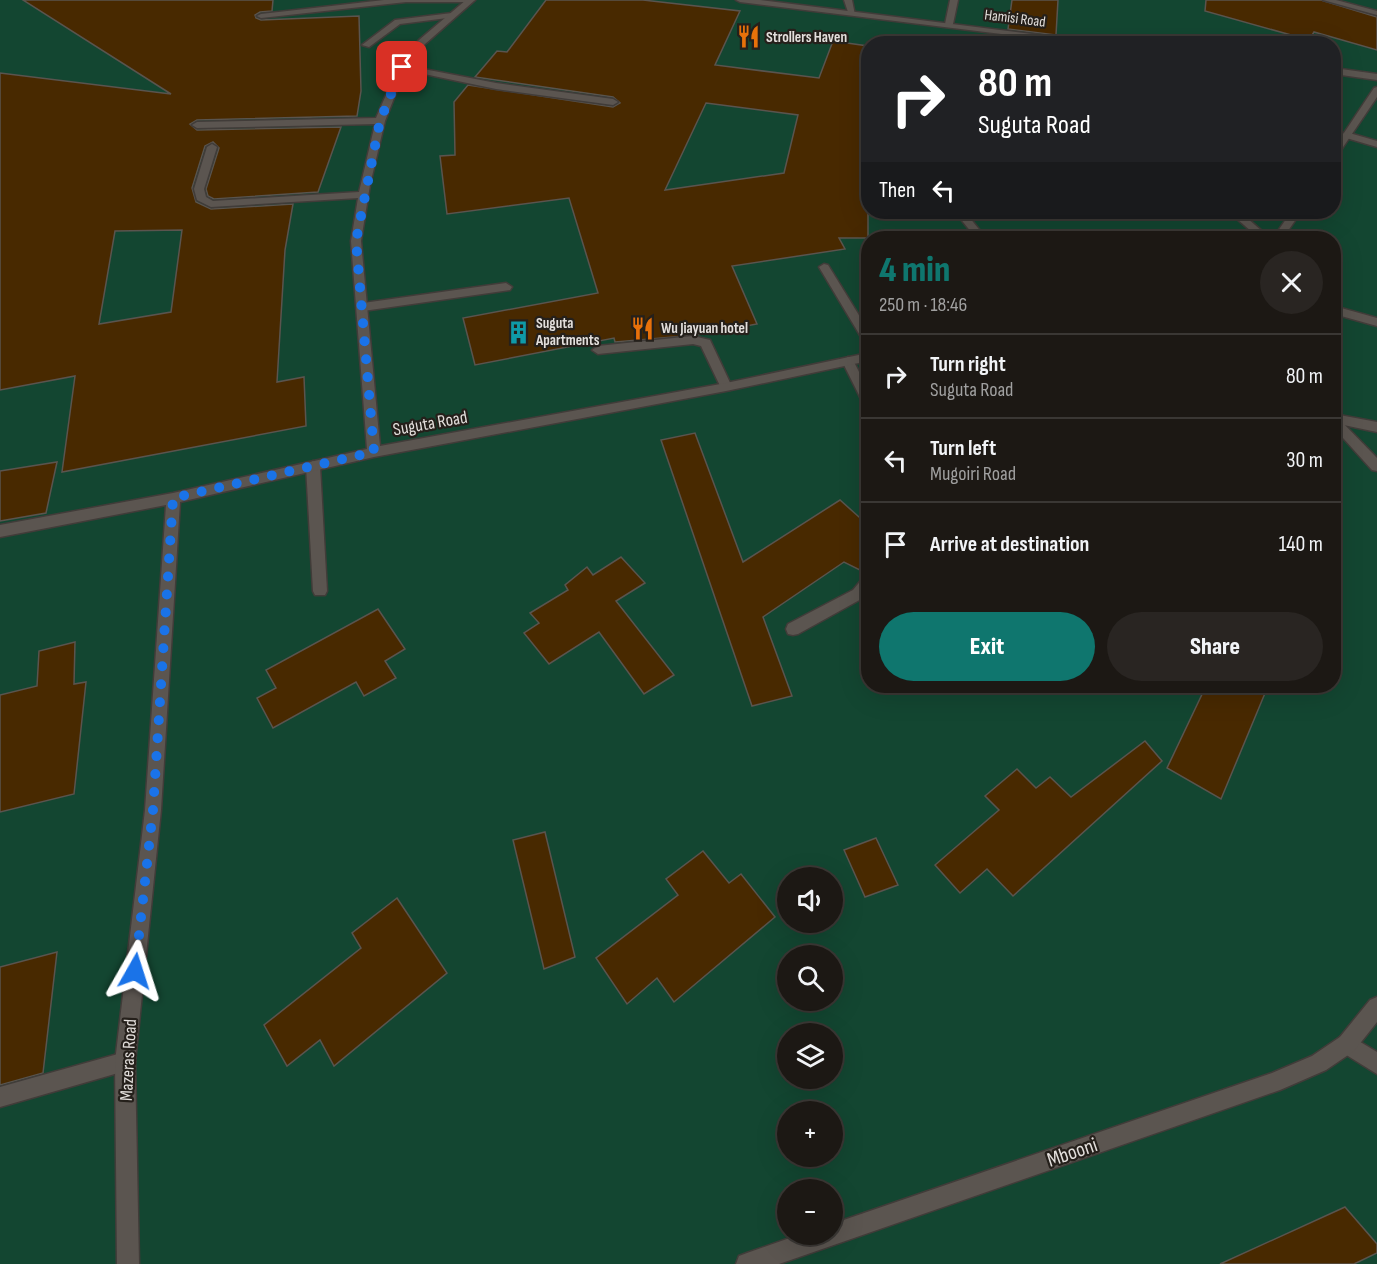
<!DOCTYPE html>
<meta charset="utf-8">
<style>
body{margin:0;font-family:"Sofia Sans Condensed",sans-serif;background:#292522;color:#f1f3f6;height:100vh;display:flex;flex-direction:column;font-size:22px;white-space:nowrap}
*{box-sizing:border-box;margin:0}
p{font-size:20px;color:#a0a0a0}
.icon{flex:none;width:33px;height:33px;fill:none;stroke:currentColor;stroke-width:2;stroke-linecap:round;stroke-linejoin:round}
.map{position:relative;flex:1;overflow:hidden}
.sheet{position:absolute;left:861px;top:231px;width:480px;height:462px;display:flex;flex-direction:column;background:#1c1814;border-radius:24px;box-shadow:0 6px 24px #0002,0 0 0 2px #3a3734}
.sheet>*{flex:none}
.hud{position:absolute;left:861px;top:36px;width:480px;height:183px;border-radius:24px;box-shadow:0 6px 24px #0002,0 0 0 2px #3a3734;background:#202124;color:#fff;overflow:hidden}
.controls{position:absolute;left:777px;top:867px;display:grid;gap:12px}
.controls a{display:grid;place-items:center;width:66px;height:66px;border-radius:50%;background:#1c1814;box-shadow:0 6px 24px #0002,0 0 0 2px #3a3734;font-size:30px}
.pin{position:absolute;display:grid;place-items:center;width:51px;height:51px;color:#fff;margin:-26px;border-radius:12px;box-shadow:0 3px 9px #0006}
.me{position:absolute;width:66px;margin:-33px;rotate:6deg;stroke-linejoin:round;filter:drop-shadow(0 0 4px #0008)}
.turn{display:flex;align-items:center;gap:21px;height:126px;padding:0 18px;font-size:27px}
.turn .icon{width:78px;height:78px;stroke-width:2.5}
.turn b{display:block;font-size:42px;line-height:51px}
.then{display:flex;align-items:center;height:57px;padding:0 18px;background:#0003;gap:12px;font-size:22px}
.round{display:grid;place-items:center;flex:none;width:63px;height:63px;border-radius:32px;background:#292522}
.headline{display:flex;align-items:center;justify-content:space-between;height:102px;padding:0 18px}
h1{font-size:36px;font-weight:800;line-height:45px;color:#0f766e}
.action{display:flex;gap:12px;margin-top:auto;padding:12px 18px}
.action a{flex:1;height:69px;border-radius:36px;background:#0f766e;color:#fff;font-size:24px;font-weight:800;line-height:69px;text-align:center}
.action a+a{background:#292522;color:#f1f3f6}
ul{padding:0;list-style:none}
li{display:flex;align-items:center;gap:18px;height:84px;padding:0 18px;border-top:2px solid #3a3734}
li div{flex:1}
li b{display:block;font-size:22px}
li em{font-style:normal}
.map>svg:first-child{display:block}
</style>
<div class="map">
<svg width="1377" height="1264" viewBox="0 0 1377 1264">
<rect width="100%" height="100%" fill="#25201b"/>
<path fill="#134631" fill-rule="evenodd" d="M0,0h1377v1264h-1377zM868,44h466v168h-466zM868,238h466v448h-466zM788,878h44v44h-44zM788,956h44v44h-44zM788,1034h44v44h-44zM788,1112h44v44h-44zM788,1190h44v44h-44z"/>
<g fill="#482900" stroke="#5a544e" stroke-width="1.5" fill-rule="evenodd">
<path d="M23,0h250l-1,11 -12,1 -5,3 1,3 5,2 98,-4 2,75 -4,25 -160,4 -7,4 7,6 144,-3 -23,65 -104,7 -6,-3 -2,-7 13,-41 -6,-6 -8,4 -13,42 4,14 15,7 82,-5 -8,46 -8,132 27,-5 2,49 -244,46 13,-96 -75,14v-317l171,21zM182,230l-11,82 -72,12 16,-93z"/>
<path d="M546,0h97l97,11 -25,54 104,13 14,-37 35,5v192h-29l6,11 -113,17 25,58 -60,11 -82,7 -1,-4 -139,27 -12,-47 135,-25 -29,-95 -122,16 -7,-58 15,-1 -1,-53 14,-17 145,22 7,-4 -7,-6 -138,-20 22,-26 10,1zM706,103l92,12 -14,58 -119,17z"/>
<path d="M1012,0h46l-2,35 -48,-6z"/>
<path d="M1206,0h115l56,17v33l-63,-18 -5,8 -104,-29z"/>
<path d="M695,433l48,129 97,-62 28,25v49l-24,-12 -81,55 29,79 -40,10 -91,-266z"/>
<path d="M57,462l-11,51 -46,8v-50z"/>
<path d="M621,557l24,26 -29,18 58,74 -30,19 -45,-62 -50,32 -25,-31 15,-10 -9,-10 38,-23 -3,-5 22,-18 6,8z"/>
<path d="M378,609l27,40 -20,12 11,17 -32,18 -8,-14 -83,46 -16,-30 19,-10 -10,-18z"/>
<path d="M75,642l-1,42 12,-2 -12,112 -74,18v-117l37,-9 2,-35z"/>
<path d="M1206,686h62l-47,113 -54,-31z"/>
<path d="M1145,741l17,20 -149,135 -26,-27 -27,24 -25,-28 64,-55 -14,-14 32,-27 19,19 14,-11 21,20z"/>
<path d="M545,832l30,125 -31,12 -31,-129z"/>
<path d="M876,838l22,47 -33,12 -21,-47z"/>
<path d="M703,851l26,32 12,-9 34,43 -101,85 -17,-24 -30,26 -31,-46 82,-63 -12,-16z"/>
<path d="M397,898l50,75 -113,93 -14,-26 -33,26 -23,-41 97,-77 -9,-15z"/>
<path d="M57,952l-14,121 -43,12v-118z"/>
<path d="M1345,1207l32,37v9l-23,11h-134z"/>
</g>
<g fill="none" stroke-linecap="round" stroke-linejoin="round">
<defs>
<g id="service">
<path d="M384,0h91l-4,2h-65l-145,16 -4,-2 4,-2z"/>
<path d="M844,0h8l3,15h-6z"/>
<path d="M950,0h8l-5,24 -4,2 -4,-2z"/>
<path d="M1323,0h13l41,11v4z"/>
<path d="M452,13h3v4l-55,7 -31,23 -7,-2 33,-25z"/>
<path d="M1346,132l31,9v6l-34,-10 -2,-2z"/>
<path d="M1229,212h11l30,26h-11z"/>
<path d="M824,264l4,1 40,65v13l-4,-1 -45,-75z"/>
<path d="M506,283l6,4 -2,3 -147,21 -6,-4 6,-4z"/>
<path d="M693,336l17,4 22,47 -2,3h-8l-21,-44 -8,-2 -95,10 -6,-4 6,-4z"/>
<path d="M848,357l4,1 16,32v16l-4,-1 -22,-44z"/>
<path d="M1334,414l43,8v10l-43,-9z"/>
<path d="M313,461l7,5 7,125 -2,4h-10l-2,-4 -7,-125z"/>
<path d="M868,576v16l-5,6 -65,36 -5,1 -5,-1 -2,-5 2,-5 65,-34 10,-12z"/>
<path d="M1347,1034l30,18v22l-37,-23 -3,-7 3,-7z"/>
<path d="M125,1052l7,3 3,7 -3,7 -132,38v-20z"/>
</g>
<g id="minor">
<path d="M466,0h9l-50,44 -17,22 88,17 117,16 5,3 -5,3 -117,-16 -91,-19 -20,51 -15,64 -9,56 19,205 346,-63 142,-30v8l-142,30 -352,66 -194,45 -19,308 -26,252 4,202h-22l-2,-202 30,-252 21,-305 -166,32v-12l173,-32 194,-44 -16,-208 7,-43 -147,9 -14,-7 -3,-11 13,-42 5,-3 5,3 -13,42 2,8 7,4 146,-9 16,-68 -178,4 -5,-3 5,-3 179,-4 23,-53 20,-25z"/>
<path d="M736,0h24l352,44h-29l-343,-42z"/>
<path d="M1334,68l43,6v6l-43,-6z"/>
<path d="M1377,87v10l-40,59 -3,1v-9l40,-60z"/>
<path d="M955,212h10l21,26h-10z"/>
<path d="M1291,212h10l-18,26h-10z"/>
<path d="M1334,306l43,12v8l-43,-12z"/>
<path d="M1334,416l4,2 39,40v13l-5,-1 -38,-42z"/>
<path d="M1377,997v25l-23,29 -28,19 -46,20 -501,174h-43l3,-8 8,-3 54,-19h31v-10l440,-151 40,-17 28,-19 30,-37z"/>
</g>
</defs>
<use href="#service" stroke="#413c39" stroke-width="3"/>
<use href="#minor" stroke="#413c39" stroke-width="3"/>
<use href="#service" fill="#5b5550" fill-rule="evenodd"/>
<use href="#minor" fill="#5b5550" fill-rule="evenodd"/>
</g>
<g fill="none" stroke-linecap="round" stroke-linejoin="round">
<path stroke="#1a73e8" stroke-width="10" stroke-dasharray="0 18" d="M135,971l18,-161 20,-312 201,-46 -18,-211 24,-120 22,-54"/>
</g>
<defs>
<symbol id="restaurant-bare" viewBox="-9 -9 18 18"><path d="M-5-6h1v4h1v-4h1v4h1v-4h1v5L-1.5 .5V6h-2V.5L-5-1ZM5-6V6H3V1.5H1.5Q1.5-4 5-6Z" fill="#e8710a" stroke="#25201b" stroke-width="2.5" paint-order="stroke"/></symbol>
<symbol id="building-bare" viewBox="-9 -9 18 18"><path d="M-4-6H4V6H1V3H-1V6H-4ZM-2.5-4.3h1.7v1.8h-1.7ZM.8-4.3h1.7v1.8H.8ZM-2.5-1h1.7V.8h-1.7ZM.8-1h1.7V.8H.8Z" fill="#0f9aa8" stroke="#25201b" stroke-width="2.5" paint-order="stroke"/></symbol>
</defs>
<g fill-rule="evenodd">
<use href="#restaurant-bare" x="732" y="20" width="33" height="33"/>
<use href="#restaurant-bare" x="626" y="312" width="33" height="33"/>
<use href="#building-bare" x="502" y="316" width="33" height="33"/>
</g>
<g text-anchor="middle" stroke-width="4.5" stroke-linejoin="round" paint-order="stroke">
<g font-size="15" fill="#e3dfdc" stroke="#25201b">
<text transform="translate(1015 18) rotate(7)" y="5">Hamisi Road</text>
</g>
<g font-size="15" font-weight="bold" fill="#e3dfdc" stroke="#25201b" text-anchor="start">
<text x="766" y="42">Strollers Haven</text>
<text x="536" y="328">Suguta<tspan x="536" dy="17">Apartments</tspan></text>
<text x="661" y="333">Wu Jiayuan hotel</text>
</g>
<g font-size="18" fill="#e3dfdc" stroke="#25201b">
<text transform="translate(430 423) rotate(-10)" y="6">Suguta Road</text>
<text transform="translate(128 1060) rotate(-87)" y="6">Mazeras Road</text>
</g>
<g font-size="21" fill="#e3dfdc" stroke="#25201b">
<text transform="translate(1072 1152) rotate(-19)" y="7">Mbooni</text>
</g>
</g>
</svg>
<div class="controls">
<a><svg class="icon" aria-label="sound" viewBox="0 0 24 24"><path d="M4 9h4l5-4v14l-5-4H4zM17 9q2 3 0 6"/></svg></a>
<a><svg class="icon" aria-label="search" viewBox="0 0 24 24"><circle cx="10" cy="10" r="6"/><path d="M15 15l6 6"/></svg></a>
<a><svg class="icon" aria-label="layers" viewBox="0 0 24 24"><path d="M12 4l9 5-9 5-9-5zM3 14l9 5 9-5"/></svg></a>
<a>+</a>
<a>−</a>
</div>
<div class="pin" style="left:402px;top:67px;background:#d93025"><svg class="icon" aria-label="arrive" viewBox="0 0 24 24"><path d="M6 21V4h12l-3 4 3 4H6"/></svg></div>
<svg class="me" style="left:135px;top:971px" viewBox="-20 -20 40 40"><path d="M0-17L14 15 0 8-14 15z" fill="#1a73e8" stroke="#fff" stroke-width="4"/></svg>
<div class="hud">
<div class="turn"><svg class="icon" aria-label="right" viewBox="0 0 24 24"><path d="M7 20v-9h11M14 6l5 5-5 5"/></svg><div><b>80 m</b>Suguta Road</div></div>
<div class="then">Then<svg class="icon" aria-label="left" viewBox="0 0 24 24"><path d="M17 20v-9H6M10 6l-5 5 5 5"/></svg></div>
</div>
<section class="sheet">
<div class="headline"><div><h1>4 min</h1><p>250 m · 18:46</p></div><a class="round"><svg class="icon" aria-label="close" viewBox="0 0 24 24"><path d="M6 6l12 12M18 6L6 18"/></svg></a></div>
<ul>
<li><svg class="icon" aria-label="right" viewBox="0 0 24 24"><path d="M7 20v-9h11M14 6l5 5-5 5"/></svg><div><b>Turn right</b><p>Suguta Road</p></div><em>80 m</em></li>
<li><svg class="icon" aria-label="left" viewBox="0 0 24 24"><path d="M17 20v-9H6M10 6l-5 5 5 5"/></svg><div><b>Turn left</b><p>Mugoiri Road</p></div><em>30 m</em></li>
<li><svg class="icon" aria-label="arrive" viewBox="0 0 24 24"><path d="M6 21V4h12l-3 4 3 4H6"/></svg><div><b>Arrive at destination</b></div><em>140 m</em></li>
</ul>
<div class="action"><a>Exit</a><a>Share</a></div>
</section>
</div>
